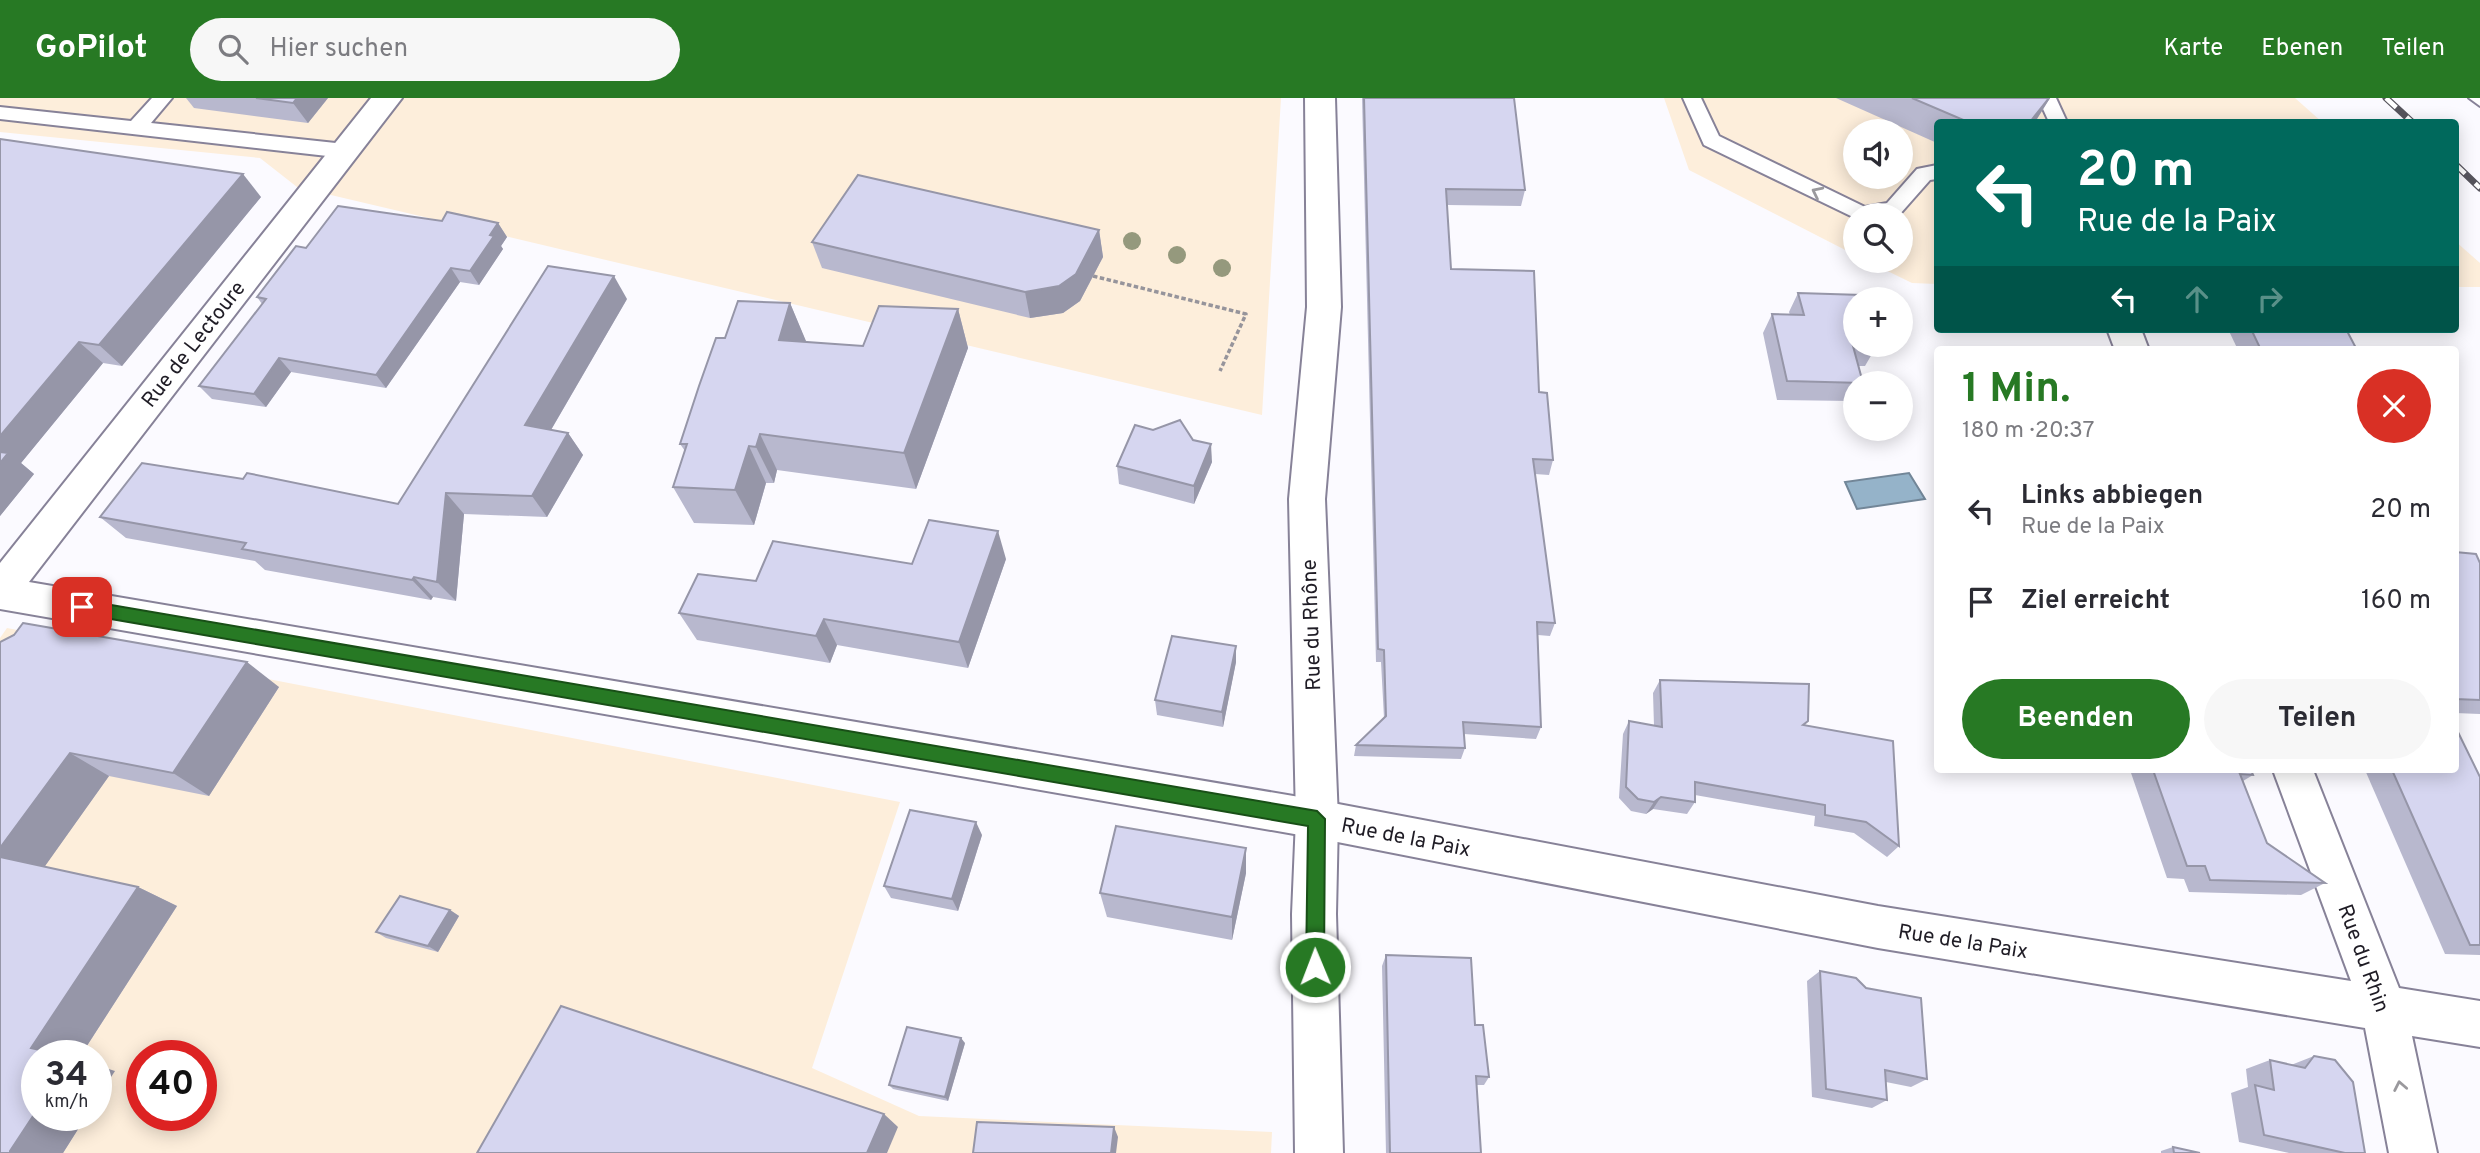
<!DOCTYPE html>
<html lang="de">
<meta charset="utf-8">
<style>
body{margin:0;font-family:Overpass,sans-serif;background:#f7f7f7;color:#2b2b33;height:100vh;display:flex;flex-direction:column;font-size:26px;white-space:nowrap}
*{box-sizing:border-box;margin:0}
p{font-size:23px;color:#7c7c81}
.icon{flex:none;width:38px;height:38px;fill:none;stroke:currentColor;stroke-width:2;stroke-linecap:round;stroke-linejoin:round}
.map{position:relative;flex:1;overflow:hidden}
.panel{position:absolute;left:1934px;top:248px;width:525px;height:427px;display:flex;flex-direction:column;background:#fff;border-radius:7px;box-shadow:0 4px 18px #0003}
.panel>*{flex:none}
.hud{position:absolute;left:1934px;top:21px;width:525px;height:214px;border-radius:7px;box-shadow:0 4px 18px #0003;background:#00695c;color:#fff;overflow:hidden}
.controls{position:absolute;left:1843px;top:21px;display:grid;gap:14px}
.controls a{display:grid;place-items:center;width:70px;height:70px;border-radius:50%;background:#fff;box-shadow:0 4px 18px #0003;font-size:35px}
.speed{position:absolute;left:21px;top:942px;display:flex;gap:14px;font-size:35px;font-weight:700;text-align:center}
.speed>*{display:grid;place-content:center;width:91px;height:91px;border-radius:50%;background:#fff;box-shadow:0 4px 18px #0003;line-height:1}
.speed small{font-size:18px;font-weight:400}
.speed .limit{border:10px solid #d22;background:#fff;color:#111}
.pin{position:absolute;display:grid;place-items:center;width:60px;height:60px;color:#fff;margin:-30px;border-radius:14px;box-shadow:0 4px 10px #0006}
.me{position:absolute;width:77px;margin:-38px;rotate:359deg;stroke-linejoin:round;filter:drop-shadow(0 0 5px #0008)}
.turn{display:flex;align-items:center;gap:24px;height:147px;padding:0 28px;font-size:32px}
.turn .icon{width:91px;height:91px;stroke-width:2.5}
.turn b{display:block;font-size:49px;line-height:60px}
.lanes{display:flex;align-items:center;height:66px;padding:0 28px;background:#0003;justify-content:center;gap:35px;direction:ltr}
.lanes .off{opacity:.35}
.round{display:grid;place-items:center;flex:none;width:74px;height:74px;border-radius:37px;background:#f7f7f7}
.head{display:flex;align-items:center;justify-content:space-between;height:119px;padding:0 28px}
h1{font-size:42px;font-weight:700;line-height:52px;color:#277924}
.action{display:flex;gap:14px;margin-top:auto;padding:14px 28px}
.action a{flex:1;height:80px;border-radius:42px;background:#277924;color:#fff;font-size:28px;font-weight:700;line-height:80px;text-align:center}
.action a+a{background:#f7f7f7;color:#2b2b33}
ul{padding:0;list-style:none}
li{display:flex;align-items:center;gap:21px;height:91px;padding:0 28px}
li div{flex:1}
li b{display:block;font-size:26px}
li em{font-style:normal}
header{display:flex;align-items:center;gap:42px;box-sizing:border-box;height:98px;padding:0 35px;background:#277924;color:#fff}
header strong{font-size:33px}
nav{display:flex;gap:38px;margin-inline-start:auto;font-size:24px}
.search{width:490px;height:63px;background:#f7f7f7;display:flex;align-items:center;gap:18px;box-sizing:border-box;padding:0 24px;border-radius:38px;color:#7c7c81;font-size:26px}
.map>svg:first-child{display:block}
</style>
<header>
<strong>GoPilot</strong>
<div class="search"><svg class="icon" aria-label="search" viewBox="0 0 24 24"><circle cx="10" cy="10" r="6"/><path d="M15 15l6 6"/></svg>Hier suchen</div>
<nav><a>Karte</a><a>Ebenen</a><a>Teilen</a></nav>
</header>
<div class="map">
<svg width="2480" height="1055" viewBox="0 0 2480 1055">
<rect width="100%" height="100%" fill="#fbfaff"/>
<g fill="#fdeedb" fill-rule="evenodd">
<path d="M0,0h1281l-19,317 -965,-228 -37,-29 -260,-26z"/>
<path d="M1664,0h631l27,24h-385v162l-25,-1 -45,-22h33v-46h-45v40l-166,-85zM1855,33h45v46h-45z"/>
<path d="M2455,143l25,22v24h-25z"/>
<path d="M7,530l893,174 -88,266 107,48 353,16 -1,21h-1271v-515zM37,957h59v60h-59zM142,957h59v60h-59z"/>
</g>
<path fill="#95b3c9" stroke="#728698" stroke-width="2" d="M1909,375l16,26 -68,10 -12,-27z"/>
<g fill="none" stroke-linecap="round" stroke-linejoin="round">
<defs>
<g id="lane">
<path d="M152,0h20l-21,25 194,21 10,7 -10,7 -345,-39v-12l131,14z"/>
<path d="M1683,0h18l18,38 146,71 22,-4 30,-34 20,-4v14l-7,1 -30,34 -45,1v3l-151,-73z"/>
<path d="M2038,0h18l11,24h-18z"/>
<path d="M2469,0h11v8z"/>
</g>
<g id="street">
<path d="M371,0h31l-373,484 1288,218 561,106 473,75 -78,-211h40l86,218 81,13v46l-68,-11 25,117h-48l-24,-125 -487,-80 -561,-110 -1317,-229v-46z"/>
<path d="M2107,231h34l8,21h-34z"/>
</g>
<path id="secondary" d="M1305,0h30l6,209 -16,192 13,320 -2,95 7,239h-48l-3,-239 4,-95 -7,-320 18,-192z"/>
</defs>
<use href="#lane" stroke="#878298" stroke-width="4"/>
<use href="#street" stroke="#878298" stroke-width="4"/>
<use href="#secondary" stroke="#878298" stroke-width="4"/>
<path stroke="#96949b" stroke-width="3.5" stroke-dasharray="4.5 2.5" stroke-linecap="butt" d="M1093,178l153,38 -26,57"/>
<use href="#lane" fill="#fff" fill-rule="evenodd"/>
<use href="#street" fill="#fff" fill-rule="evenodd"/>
<use href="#secondary" fill="#fff" fill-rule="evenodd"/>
<defs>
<g id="rail">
<path d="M2386,0l26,24"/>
<path d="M2455,66l25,24"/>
</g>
</defs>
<use href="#rail" stroke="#57555d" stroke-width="7"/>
<use href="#rail" stroke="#fff" stroke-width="4.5" stroke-dasharray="14" stroke-linecap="butt"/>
</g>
<g fill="#95997d">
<circle cx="1132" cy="143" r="9"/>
<circle cx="1177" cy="157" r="9"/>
<circle cx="1222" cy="170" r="9"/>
</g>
<g fill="#b8b8ce">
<path d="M186,0h142l-20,25 -114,-15z"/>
<path d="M1362,0h152l11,92 -4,16 -74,-1 4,64 88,123 14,68 -4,15 -14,-1 20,149 -5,13 -12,-1 3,92 -5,12 -72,-5 1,14 -4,11 -107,-3 2,-11 28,-27 -3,-56h-5z"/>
<path d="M1836,0h214l-15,24h-98v21z"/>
<path d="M0,41l261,58 -139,169 -19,-3 -82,100 13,11 -34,42z"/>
<path d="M442,123l56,2 9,14 -6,9 2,3 -24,36 -19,-3 -74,106 -95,-16 -25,35 -54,-8 -13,-13 63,-82 -5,-7 49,-49z"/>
<path d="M1099,132l4,27 -23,44 -17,12 -33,5 -208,-50 -10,-26z"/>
<path d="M1798,195l78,54 -11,19h-6l4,17h-8v13l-3,5 -75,-1 -14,-67 9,-19 18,1 -1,-3z"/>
<path d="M627,201l-76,131 17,3 15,22 -36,62 -83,-3 -8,87 -23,-4 -2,3 -166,-30 -10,-9 -129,-23 -26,-21 143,-38 155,25z"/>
<path d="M790,205l16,39 57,4 95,-37 10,39 -52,141 -139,-19 -3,13h-8l-12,42 -60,-2 -21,-36 12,-36 -5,-7 45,-106z"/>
<path d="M2228,231h118l11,21h-119z"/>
<path d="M1193,342l19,22 -18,42 -75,-20 -2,-18z"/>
<path d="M2455,454l25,11v151l-25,-1z"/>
<path d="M1006,461l-38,109 -131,-23 -7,18 -133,-23 -18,-27 77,-32 156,-17z"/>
<path d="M0,544l279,45 -70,109 -100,-20 -65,91 94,20 39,19 -96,149h-44l50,60 -24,38h-63z"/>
<path d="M1236,548v16l-13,65 -66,-12 -2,-15z"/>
<path d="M1660,582l144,46 95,120 -12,11 -33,-24 -40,-7 1,-10 -120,-21v7l-8,12 -34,-5 -7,5 -15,-3 -12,-13 4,-64 6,-13 25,5 -1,-33z"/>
<path d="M2130,672h121l2,5 -10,6 24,62 58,40 -24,12 -112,-3 -5,-13 -17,-1z"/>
<path d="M2365,672h90l25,7v178l-35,-1z"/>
<path d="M982,737l-24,76 -67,-13 -7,-12z"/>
<path d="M1246,750v25l-14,67 -125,-23 -7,-24z"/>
<path d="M450,812l9,6 -21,36 -52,-14 -10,-6z"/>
<path d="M1386,857l89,70 14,52 -5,8h-8l5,68h-95l-4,-187z"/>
<path d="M1820,873l107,108 -16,8 -25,-5 1,18 -15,8 -60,-11 -5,-116z"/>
<path d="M965,945l-17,58 -55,-12 -4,-4z"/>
<path d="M2314,958l51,97h-76l-50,-11 -8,-49 17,-6 -2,-18 24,-9 21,5z"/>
<path d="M2173,1049l27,6h-39v-2z"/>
</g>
<g fill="#9696a8">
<path d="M297,0h31l-20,25 -15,-20z"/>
<path d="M2049,0h1l-15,24h-5z"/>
<path d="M243,76l18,23 -139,169 -23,-21z"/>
<path d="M498,125l9,14 -6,9 2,3 -24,36 -9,-14 20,-36z"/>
<path d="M1099,132l4,27 -23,44 -17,12 -33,5 -5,-26z"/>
<path d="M451,170l9,14 -74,106 -10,-13z"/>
<path d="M614,178l13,23 -86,148 -16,-22z"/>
<path d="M790,205l16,38 -11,37 -16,-38z"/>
<path d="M958,211l10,39 -52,141 -12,-36z"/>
<path d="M79,244l24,21 -82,100 13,11 -34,42v-80z"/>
<path d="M279,260l12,14 -25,35 -12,-13z"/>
<path d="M568,335l15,22 -36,62 -15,-21z"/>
<path d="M760,336l17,36 -3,13 -18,-36z"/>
<path d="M1211,346l1,18 -18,42v-18z"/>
<path d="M749,348l17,37 -12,42 -19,-35z"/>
<path d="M446,395l18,21 -8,87 -19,-19z"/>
<path d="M998,433l8,28 -38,109 -9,-26z"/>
<path d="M414,479l19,20 -2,3 -19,-20z"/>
<path d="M824,521l13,26 -7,18 -14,-27z"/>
<path d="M1236,548v16l-13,65 -1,-15z"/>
<path d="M247,564l32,25 -70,109 -36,-23z"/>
<path d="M70,655l39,23 -71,100 -38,-18v-10z"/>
<path d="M1661,699l-8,12 -7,5 8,-12z"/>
<path d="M976,724l6,13 -24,76 -6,-12z"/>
<path d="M1246,750v25l-14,67v-23z"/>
<path d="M138,789l39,19 -96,149h-27l-23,-7z"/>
<path d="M450,812l9,6 -21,36 -10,-6z"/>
<path d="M961,940l4,5 -17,58 -3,-4z"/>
<path d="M96,967l19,6 -19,29z"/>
<path d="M37,1012v5h50l-24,38h-53v-2z"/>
<path d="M884,1016l14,13 -11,26h-20z"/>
<path d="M1114,1029l4,10 -2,16h-5z"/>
</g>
<g fill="#d6d6f0" stroke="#9696a8" stroke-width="2">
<path d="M256,0h41l-4,5z"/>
<path d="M1364,0h150l11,92 -79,-1 5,80 83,2 5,121 8,1 6,67 -20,-1 22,164 -18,-1 4,105 -78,-5 2,26 -109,-3 30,-29 -2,-66 -6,-1z"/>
<path d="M1912,0h137l-19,24h-62z"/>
<path d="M0,41l243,35 -144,171 -20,-3 -79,94z"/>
<path d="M858,77l241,55 -23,44 -17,12 -34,6 -213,-50z"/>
<path d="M338,108l104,15 5,-9 51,11 -8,12 4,1 -24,35 -19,-3 -75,107 -97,-17 -25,36 -55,-8 67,-87 -9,-2 39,-51 10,2z"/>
<path d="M548,168l66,10 -89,149 43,8 -36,63 -86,-3 -9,89 -23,-5 -2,3 -170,-31 4,-6 -146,-26 42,-54 101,16 4,-6 151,31z"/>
<path d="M1798,195l64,2 1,4h-8v46h20l1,2 -23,-1 10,37 -76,-2 -15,-67 32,1z"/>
<path d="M738,203l52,2 -11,37 84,6 16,-40 79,3 -54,144 -144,-19 -4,13 -7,-1 -14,44 -62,-3 14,-43h-7l19,-58 17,-48h9z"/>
<path d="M2251,231h95l11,21h-96z"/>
<path d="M1180,322l13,20 18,4 -17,42 -77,-20 18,-41 18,5z"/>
<path d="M0,354l8,1 -8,10z"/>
<path d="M929,422l69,11 -39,111 -135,-23 -8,17 -137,-23 19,-39 58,7 17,-40 139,23z"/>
<path d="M2455,454l21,2 4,9v137l-25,-1z"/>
<path d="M23,525l224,39 -74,111 -103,-20 -70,95v-206l14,-7z"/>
<path d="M1172,538l64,10 -14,66 -67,-12z"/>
<path d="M1660,582l149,4 -1,37 -5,4 90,16 6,105 -33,-24 -41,-7v-10l-130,-23v20l-34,-5 -7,5 -16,-3 -12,-12 3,-66 33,6z"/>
<path d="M2455,628l25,51v168h-10l-78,-175h63z"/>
<path d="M2153,672h98l2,5 -13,-1 27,69 58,40 -115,-3 -5,-14h-18z"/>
<path d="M910,712l66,12 -24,77 -68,-13z"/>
<path d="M1116,728l130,22 -14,69 -132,-24z"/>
<path d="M0,759l138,30 -107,161 32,7h-26v55l-27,41v2h-10z"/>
<path d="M400,798l50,14 -22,36 -52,-14z"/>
<path d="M1386,857l85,3 4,67h8l6,52 -13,-1 5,77h-91z"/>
<path d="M1820,873l36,7 10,10 55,10 6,81 -42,-9 2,30 -61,-11z"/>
<path d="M561,908l323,108 -17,39h-390z"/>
<path d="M907,929l54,11 -16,59 -56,-12z"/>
<path d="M2314,958l21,4 18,22 12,71h-20l-81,-18 -9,-50 19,5 -4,-30 35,8z"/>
<path d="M977,1024l137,5 -3,26h-138z"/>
<path d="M2173,1049l27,6h-26z"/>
</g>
<defs><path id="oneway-chevron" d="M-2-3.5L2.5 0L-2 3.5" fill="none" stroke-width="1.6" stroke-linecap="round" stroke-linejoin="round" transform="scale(1.75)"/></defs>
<g stroke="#9a999d">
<use href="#oneway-chevron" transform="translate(1817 94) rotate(-154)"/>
<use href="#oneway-chevron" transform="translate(2400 988) rotate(-101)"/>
</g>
<path fill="#277924" stroke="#194f17" stroke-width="2" d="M82,502l1235,211 8,8 -1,148 -2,7 -7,2 -6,-2 -3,-7 2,-141 -1226,-212 -8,-7z"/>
<g text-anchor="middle" stroke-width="7" stroke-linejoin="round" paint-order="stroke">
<g font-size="21" fill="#1f1c25" stroke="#fff">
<text transform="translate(193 246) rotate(-52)" y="7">Rue de Lectoure</text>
<text transform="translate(1311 527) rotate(-92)" y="7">Rue du Rhône</text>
<text transform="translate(1406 739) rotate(11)" y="7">Rue de la Paix</text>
<text transform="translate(1963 843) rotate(9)" y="7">Rue de la Paix</text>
<text transform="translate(2364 860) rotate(70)" y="7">Rue du Rhin</text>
</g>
</g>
</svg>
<div class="controls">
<a><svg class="icon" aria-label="sound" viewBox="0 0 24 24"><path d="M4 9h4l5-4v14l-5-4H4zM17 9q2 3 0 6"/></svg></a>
<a><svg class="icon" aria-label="search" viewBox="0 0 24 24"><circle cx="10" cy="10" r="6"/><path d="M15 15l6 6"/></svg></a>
<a>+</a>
<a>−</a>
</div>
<div class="speed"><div>34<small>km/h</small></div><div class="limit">40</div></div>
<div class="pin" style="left:82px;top:509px;background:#d93025"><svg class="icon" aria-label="arrive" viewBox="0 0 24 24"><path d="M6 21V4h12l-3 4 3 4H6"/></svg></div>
<svg class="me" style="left:1315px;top:869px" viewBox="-20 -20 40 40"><circle r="17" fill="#277924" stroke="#fff" stroke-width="3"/><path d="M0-11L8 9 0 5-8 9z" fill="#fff"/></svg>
<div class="hud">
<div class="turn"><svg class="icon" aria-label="left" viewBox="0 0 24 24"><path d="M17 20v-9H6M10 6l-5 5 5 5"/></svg><div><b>20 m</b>Rue de la Paix</div></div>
<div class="lanes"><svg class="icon" aria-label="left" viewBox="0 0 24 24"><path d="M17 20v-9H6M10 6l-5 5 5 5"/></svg><svg class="icon off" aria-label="ahead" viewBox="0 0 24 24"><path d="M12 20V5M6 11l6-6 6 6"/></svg><svg class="icon off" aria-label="right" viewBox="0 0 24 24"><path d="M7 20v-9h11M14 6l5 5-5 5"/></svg></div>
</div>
<section class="panel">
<div class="head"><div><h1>1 Min.</h1><p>180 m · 20:37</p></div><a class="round" style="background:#d93025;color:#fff"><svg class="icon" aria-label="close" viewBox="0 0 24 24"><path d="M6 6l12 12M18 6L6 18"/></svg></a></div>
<ul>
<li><svg class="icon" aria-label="left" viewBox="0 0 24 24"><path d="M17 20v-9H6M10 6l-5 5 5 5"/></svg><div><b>Links abbiegen</b><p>Rue de la Paix</p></div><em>20 m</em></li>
<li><svg class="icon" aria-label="arrive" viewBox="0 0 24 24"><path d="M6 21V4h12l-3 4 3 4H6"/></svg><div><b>Ziel erreicht</b></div><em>160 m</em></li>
</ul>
<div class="action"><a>Beenden</a><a>Teilen</a></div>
</section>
</div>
